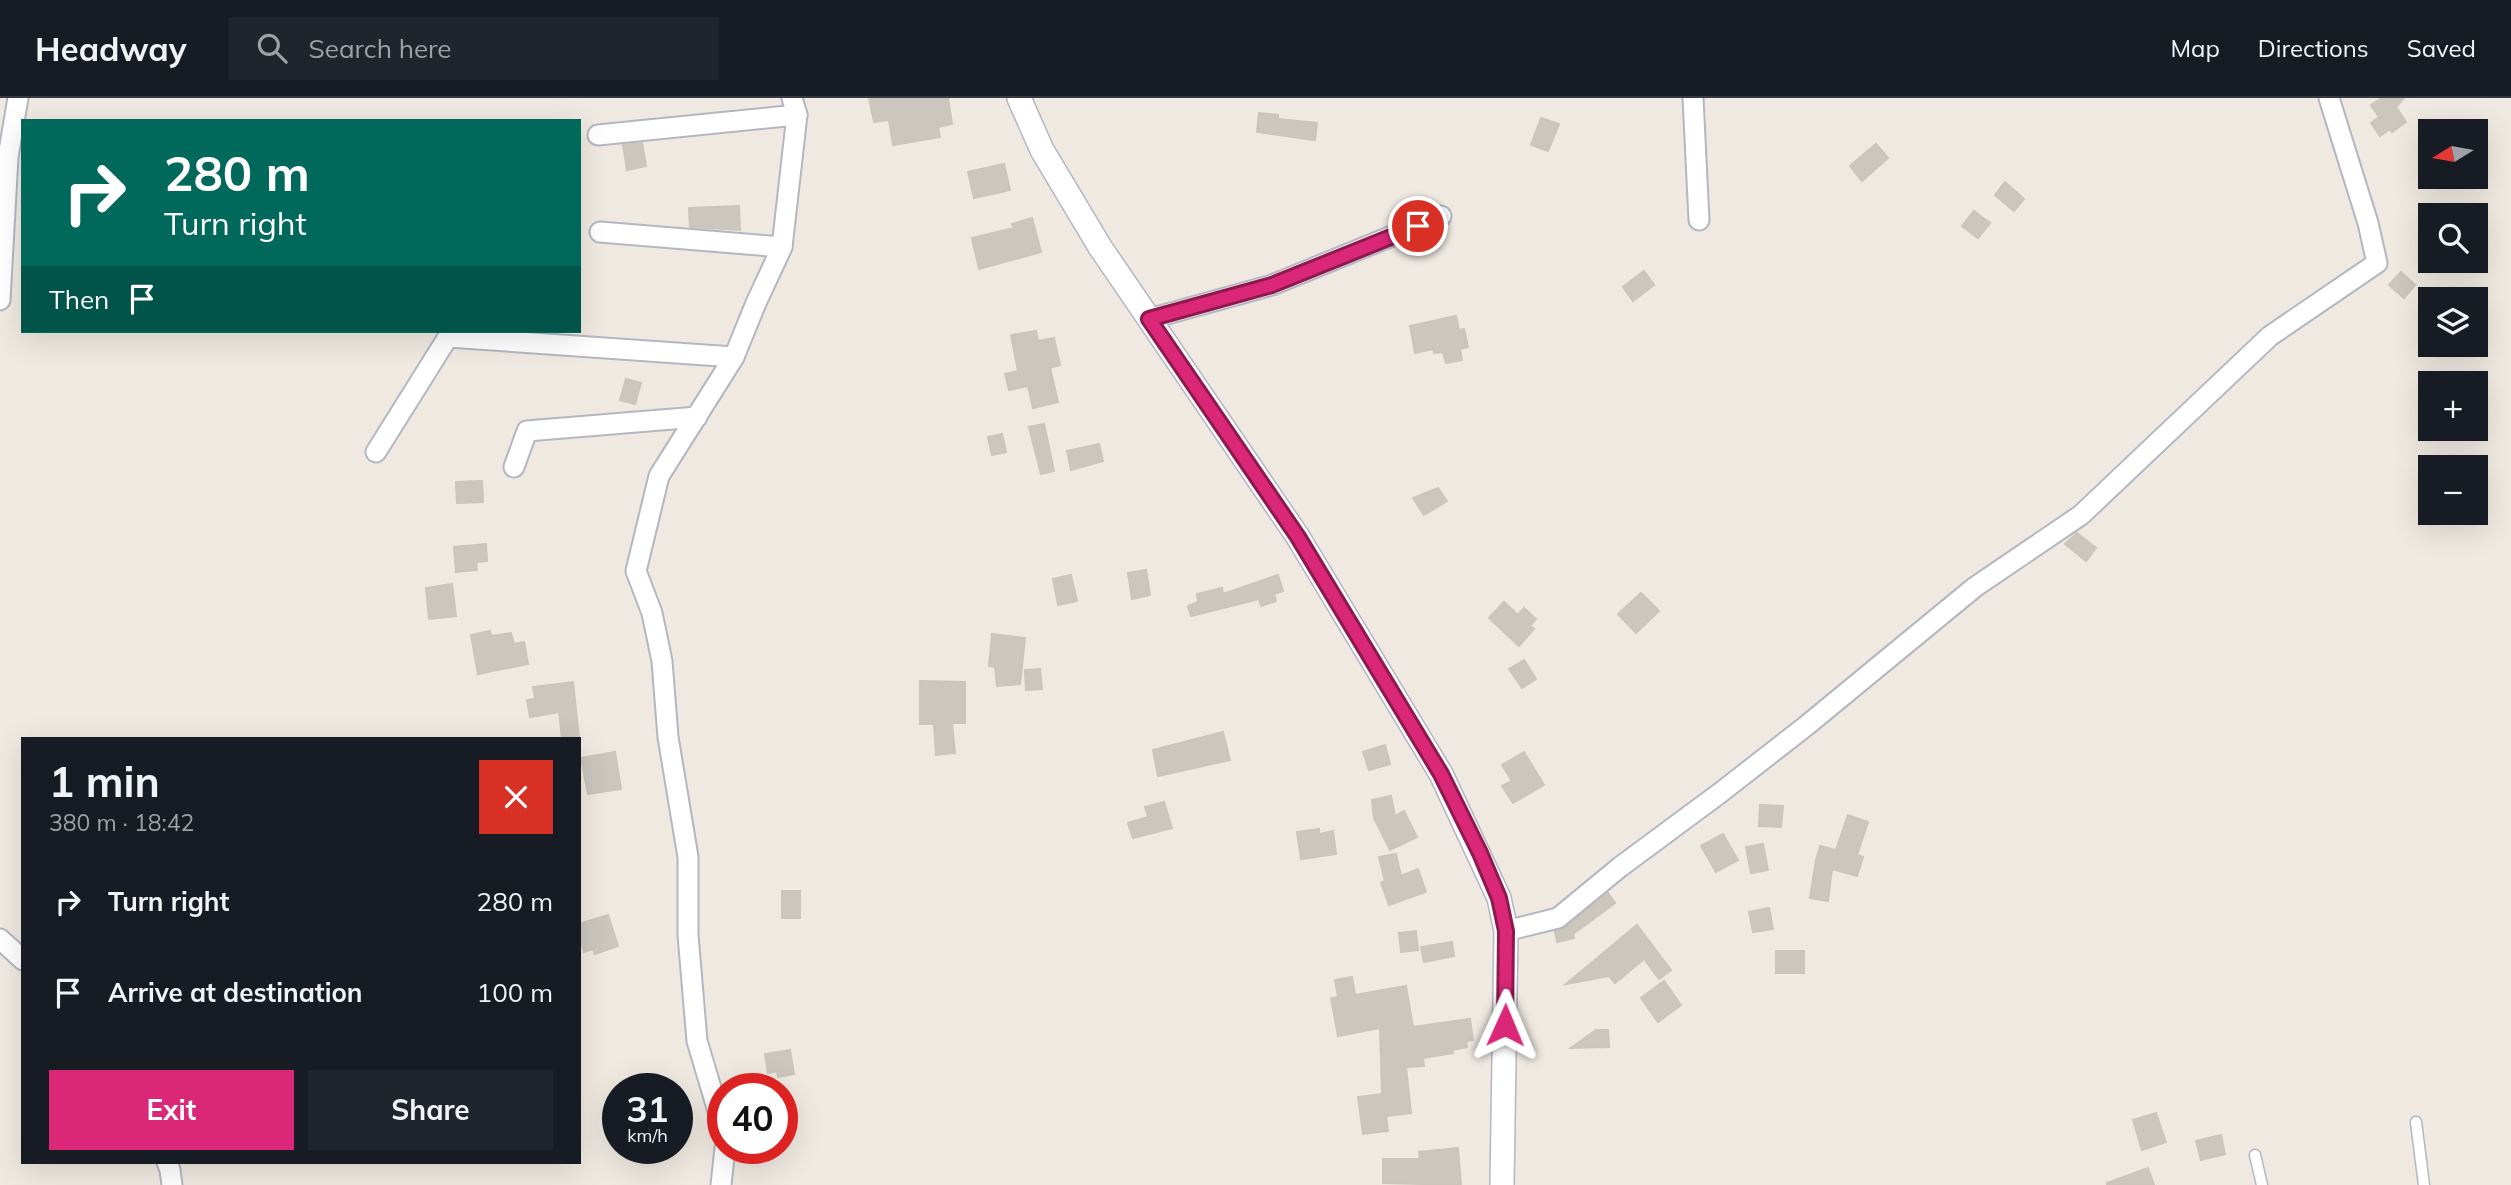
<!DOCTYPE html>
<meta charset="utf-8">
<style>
body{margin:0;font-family:Mulish,sans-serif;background:#20242c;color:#f1f3f6;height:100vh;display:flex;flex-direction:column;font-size:26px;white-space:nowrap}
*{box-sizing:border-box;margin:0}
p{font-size:23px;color:#9ea1a6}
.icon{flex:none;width:38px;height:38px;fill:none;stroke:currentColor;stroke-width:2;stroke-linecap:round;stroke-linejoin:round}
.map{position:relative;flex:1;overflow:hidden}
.sheet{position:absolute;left:21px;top:639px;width:560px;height:427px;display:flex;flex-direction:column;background:#171b24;border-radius:0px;box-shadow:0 7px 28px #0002}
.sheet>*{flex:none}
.top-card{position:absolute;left:21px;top:21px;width:560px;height:214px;border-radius:0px;box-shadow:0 7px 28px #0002;background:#00695c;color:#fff;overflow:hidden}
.needle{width:46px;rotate:259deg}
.tools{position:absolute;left:2418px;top:21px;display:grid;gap:14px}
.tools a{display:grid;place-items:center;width:70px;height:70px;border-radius:0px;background:#171b24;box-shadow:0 7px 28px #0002;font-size:35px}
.speed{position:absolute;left:602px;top:975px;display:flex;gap:14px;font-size:35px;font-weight:700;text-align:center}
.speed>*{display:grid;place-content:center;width:91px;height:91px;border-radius:50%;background:#171b24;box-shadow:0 7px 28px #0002;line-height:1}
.speed small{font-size:18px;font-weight:400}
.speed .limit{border:10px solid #d22;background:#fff;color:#111}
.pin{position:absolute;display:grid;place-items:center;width:60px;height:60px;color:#fff;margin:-30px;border:4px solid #fff;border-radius:50%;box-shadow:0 2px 7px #0007}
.me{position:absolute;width:77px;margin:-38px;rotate:1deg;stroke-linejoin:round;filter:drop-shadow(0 0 5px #0008)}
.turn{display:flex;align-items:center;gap:24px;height:147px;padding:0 28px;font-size:32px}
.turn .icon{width:91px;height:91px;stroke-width:2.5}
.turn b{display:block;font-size:49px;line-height:60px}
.then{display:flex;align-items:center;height:66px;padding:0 28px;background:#0003;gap:14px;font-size:26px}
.round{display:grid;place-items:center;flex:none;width:74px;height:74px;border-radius:0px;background:#20242c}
.head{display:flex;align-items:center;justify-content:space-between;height:119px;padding:0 28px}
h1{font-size:42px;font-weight:700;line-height:52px}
.button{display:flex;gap:14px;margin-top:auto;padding:14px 28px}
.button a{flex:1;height:80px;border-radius:0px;background:#db2777;color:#fff;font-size:28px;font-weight:700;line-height:80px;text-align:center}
.button a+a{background:#20242c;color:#f1f3f6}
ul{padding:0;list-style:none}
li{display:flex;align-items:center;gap:21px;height:91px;padding:0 28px}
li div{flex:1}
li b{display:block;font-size:26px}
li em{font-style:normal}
header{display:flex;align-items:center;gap:42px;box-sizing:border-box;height:98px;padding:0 35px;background:#171b24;border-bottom:2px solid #363941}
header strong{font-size:33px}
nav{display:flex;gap:38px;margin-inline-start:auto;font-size:24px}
.search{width:490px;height:63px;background:#20242c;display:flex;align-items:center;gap:18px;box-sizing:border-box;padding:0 24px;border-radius:0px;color:#9ea1a6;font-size:26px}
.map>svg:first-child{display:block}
</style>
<header>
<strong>Headway</strong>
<div class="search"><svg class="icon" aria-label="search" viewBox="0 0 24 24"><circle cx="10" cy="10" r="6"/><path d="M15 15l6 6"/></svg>Search here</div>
<nav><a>Map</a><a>Directions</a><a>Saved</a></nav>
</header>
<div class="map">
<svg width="2511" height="1087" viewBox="0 0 2511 1087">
<rect width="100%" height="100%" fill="#efe9e1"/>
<g fill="#cbc7bf" stroke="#cbc5ba" stroke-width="2">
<path d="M869,0h79l4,26 -14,3 2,10 -47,8 -4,-25 -15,2z"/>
<path d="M2382,0h22l-8,9 10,15 -14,10 -2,-3 -10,7 -9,-13 8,-6 -8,-12z"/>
<path d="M1259,15l19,2v4l39,4 -2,17 -58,-8z"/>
<path d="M1541,20l18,6 -11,27 -17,-6z"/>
<path d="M642,45l4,23 -19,4 -4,-25z"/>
<path d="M1876,46l12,14 -26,23 -12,-15z"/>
<path d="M1004,66l6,26 -36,8 -6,-26z"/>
<path d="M2005,84l19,17 -10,12 -19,-16z"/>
<path d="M739,108l1,24 -50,-3 -1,-19z"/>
<path d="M1974,113l16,12 -12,15 -16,-12z"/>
<path d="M1032,120l9,34 -62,17 -7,-31 42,-10 -2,-4z"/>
<path d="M1644,173l10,14 -21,16 -10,-14z"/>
<path d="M2401,174l14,13 -11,13 -15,-13z"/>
<path d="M1456,218l3,14 5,-1 4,18 -8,2 2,11 -16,3 -3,-11 -9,1 -1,-4 -18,4 -5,-27z"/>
<path d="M1036,233l2,10 16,-3 6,27 -10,3 8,34 -25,6 -5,-22 -19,4 -4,-16 13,-3 -7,-36z"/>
<path d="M626,281l15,4 -6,21 -15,-4z"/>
<path d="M1044,326l10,47 -13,3 -12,-47z"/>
<path d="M1002,336l4,18 -14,3 -4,-18z"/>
<path d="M1099,346l4,17 -32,9 -4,-19z"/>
<path d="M482,383l1,21 -26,1 -1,-21z"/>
<path d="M1438,390l9,13 -23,14 -11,-17z"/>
<path d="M2077,435l19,15 -10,13 -21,-17z"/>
<path d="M486,446l1,17 -11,1 1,8 -21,2 -2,-25z"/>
<path d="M1146,472l4,25 -18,4 -4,-26z"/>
<path d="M1071,477l6,26 -19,4 -5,-26z"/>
<path d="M1278,477l5,16 -9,3 2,7 -15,5 -2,-7 -68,17 -3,-10 10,-4 -1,-8 25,-6 1,6z"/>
<path d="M452,486l4,32 -27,3 -3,-31z"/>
<path d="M1641,495l18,18 -23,22 -18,-19z"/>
<path d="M1504,504l14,13 6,-7 12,11 -6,7 4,3 -15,17 -30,-28z"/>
<path d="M490,533l1,5 20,-3 3,11 10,-2 4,22 -50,10 -7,-39z"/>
<path d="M992,536l33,4 -5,46 -23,2 -2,-19 -6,-1z"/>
<path d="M1524,562l12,19 -14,9 -13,-19z"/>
<path d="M1040,571l2,20 -16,1 -1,-20z"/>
<path d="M920,583l45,1v41h-13l3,30 -19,2 -2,-31h-14z"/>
<path d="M573,584l6,56h-17l-3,-26 -29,5 -3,-17 8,-1 -2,-12z"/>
<path d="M1223,634l7,28 -72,16 -5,-26z"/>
<path d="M1385,647l5,19 -21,6 -6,-18z"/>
<path d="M615,654l6,37 -33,5 -7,-36z"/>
<path d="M1524,654l20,33 -31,18 -11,-17 10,-5 -10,-16z"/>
<path d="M1391,698l4,20 9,-5 13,26 -27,13 -16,-32 -2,-18z"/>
<path d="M1164,704l8,26 -39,10 -5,-15 20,-6 -3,-10z"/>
<path d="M1760,707l23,1 -2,21 -22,-1z"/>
<path d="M1848,717l20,7 -11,33 6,2 -6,19 -25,-7 -4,32 -18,-3 6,-38 4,-14 16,4z"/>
<path d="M1319,731v5l14,-3 3,23 -35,5 -4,-27z"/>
<path d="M1723,736l15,26 -22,12 -15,-26z"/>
<path d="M1763,746l5,26 -17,3 -5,-26z"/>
<path d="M1396,756l5,22 17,-7 8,23 -37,13 -8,-22 4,-2 -6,-24z"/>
<rect x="782" y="793" width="18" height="27"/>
<path d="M1608,795l7,10 -42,31 1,4 -17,4 -2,-11 11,-4z"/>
<path d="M1769,810l4,21 -20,3 -4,-20z"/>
<path d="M608,817l10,31 -23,8 -2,-5 -9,3 -5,-17v-11z"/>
<path d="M1637,827l34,45 -12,9 -15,-20 -29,24 -6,-7 -43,8z"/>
<path d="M1416,833l2,19 -17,2 -2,-19z"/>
<path d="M1452,844l2,14 -30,6 -3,-15z"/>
<rect x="1776" y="853" width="28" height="22"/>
<path d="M1352,879l3,18 51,-9 7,41 57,-8 3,21 -7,1 1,6 -15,3 1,3 -30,5 1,8 -18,1 5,46 -25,3 2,15 -25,3 -5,-37 24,-3 -2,-66 -42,8 -7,-38 7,-1 -3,-17z"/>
<path d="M1664,883l17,24 -23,17 -17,-24z"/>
<path d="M1596,932h12l1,17 -38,1z"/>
<path d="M790,952l4,24 -16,3 -1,-6 -9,2 -3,-19z"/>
<path d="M2156,1015l10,29 -24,8 -9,-30z"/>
<path d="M2221,1037l4,19 -24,6 -5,-19z"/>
<path d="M1458,1050l3,37 -78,-2v-24h37l-1,-7z"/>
<path d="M2148,1070l6,17h-47v-2z"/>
</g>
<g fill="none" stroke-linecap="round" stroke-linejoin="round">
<defs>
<g id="service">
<path d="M2416,1024l8,63"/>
<path d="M2255,1057l7,30"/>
</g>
<g id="minor">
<path d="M1693,0l6,122"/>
<path d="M598,37l199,-20"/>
<path d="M600,134l182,15"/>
<path d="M0,202l8,-143 10,-59"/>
<path d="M1149,221l123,-34 169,-69"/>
<path d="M376,354l72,-115 286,20"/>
<path d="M514,369l13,-36 170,-14"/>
<path d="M1506,833l52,-13 62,-51 100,-74 86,-67 169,-139 106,-72 189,-179 107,-73 -9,-40 -39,-125"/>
<path d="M0,841l23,21"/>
<path d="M723,1030l-26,-87 -9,-106v-78l-20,-120 -6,-76 -10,-48 -16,-42 23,-95 75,-119 22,-54 26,-56 15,-132 -5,-17"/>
<path d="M167,1064l3,8 2,15"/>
<path d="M721,1087l4,-37"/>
</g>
<path id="tertiary" d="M1019,0l23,52 58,97 198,290 143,237 58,124 7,33 -4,254"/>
</defs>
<use href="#service" stroke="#b4b7c1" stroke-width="13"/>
<use href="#minor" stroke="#b4b7c1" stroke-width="23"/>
<use href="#tertiary" stroke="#b4b7c1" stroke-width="26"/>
<use href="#service" stroke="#fff" stroke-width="10"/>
<use href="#minor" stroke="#fff" stroke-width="19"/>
<use href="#tertiary" stroke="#fff" stroke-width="23"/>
</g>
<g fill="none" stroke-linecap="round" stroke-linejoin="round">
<defs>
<path id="route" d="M1418,128l-146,59 -123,34 149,218 143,237 39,79 19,45 7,33 -1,94"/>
</defs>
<use href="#route" stroke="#8e194d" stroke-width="18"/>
<use href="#route" stroke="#db2777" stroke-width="12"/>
</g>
</svg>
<div class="tools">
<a><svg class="needle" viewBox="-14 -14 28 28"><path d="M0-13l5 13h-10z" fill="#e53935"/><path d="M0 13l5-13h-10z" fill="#9ea1a6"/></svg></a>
<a><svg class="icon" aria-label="search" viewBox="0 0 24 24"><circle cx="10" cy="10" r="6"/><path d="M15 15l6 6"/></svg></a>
<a><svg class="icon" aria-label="layers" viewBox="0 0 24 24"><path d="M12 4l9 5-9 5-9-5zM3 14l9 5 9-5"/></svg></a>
<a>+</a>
<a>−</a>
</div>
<div class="speed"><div>31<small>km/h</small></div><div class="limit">40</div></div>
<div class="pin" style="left:1418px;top:128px;background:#d93025"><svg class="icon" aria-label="arrive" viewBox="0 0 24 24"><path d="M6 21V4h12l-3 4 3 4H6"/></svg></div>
<svg class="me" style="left:1505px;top:927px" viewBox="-20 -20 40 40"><path d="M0-17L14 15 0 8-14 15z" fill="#db2777" stroke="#fff" stroke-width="4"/></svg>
<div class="top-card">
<div class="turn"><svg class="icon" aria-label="right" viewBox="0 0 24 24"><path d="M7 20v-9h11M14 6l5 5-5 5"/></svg><div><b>280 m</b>Turn right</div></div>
<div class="then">Then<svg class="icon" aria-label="arrive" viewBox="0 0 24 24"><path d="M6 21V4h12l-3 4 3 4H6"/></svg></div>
</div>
<section class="sheet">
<div class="head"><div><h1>1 min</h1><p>380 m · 18:42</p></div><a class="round" style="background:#d93025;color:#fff"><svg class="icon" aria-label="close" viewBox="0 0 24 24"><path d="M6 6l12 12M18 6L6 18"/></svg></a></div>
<ul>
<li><svg class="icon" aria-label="right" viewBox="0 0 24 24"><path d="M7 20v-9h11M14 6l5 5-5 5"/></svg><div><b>Turn right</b></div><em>280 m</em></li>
<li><svg class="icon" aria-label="arrive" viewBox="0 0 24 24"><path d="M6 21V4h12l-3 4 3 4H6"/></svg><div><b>Arrive at destination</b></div><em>100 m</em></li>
</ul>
<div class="button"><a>Exit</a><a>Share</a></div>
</section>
</div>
